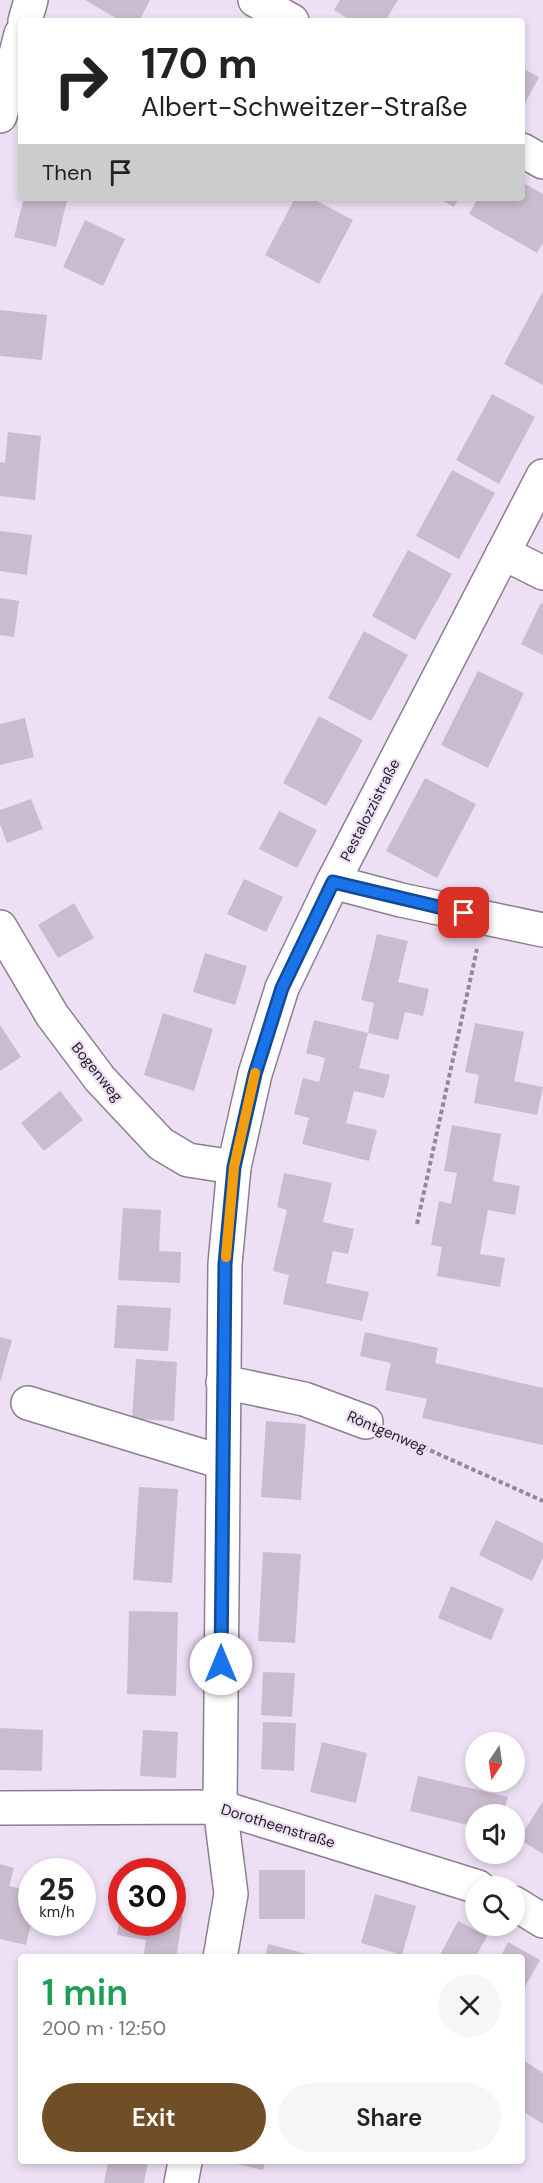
<!DOCTYPE html>
<meta charset="utf-8">
<style>
body{margin:0;font-family:"DM Sans",sans-serif;background:#f6f6f6;color:#222;height:100vh;display:flex;flex-direction:column;font-size:22px;white-space:nowrap}
*{box-sizing:border-box;margin:0}
p{font-size:20px;color:#767676}
.icon{flex:none;width:33px;height:33px;fill:none;stroke:currentColor;stroke-width:2;stroke-linecap:round;stroke-linejoin:round}
.map{position:relative;flex:1;overflow:hidden}
.details{position:absolute;left:18px;top:1954px;width:507px;height:210px;display:flex;flex-direction:column;background:#fff;border-radius:6px;box-shadow:0 3px 9px #0003}
.details>*{flex:none}
.guide{position:absolute;left:18px;top:18px;width:507px;height:183px;border-radius:6px;box-shadow:0 3px 9px #0003;background:#fff;color:#222;overflow:hidden}
.needle{width:39px;rotate:193deg}
.buttons{position:absolute;left:465px;top:1732px;display:grid;gap:12px}
.buttons a{display:grid;place-items:center;width:60px;height:60px;border-radius:50%;background:#fff;box-shadow:0 3px 9px #0003;font-size:30px}
.speed{position:absolute;left:18px;top:1858px;display:flex;gap:12px;font-size:30px;font-weight:700;text-align:center}
.speed>*{display:grid;place-content:center;width:78px;height:78px;border-radius:50%;background:#fff;box-shadow:0 3px 9px #0003;line-height:1}
.speed small{font-size:15px;font-weight:400}
.speed .limit{border:9px solid #d22;background:#fff;color:#111}
.pin{position:absolute;display:grid;place-items:center;width:51px;height:51px;color:#fff;margin:-26px;border-radius:12px;box-shadow:0 3px 9px #0006}
.me{position:absolute;width:66px;margin:-33px;rotate:0deg;stroke-linejoin:round;filter:drop-shadow(0 0 4px #0008)}
.turn{display:flex;align-items:center;gap:21px;height:126px;padding:0 24px;font-size:27px}
.turn .icon{width:78px;height:78px;stroke-width:2.5}
.turn b{display:block;font-size:42px;line-height:51px}
.then{display:flex;align-items:center;height:57px;padding:0 24px;background:#0003;gap:12px;font-size:22px}
.round{display:grid;place-items:center;flex:none;width:63px;height:63px;border-radius:32px;background:#f6f6f6}
.overview{display:flex;align-items:center;justify-content:space-between;height:102px;padding:0 24px}
h1{font-size:36px;font-weight:600;line-height:45px;color:#1e9e55}
.cta{display:flex;gap:12px;margin-top:auto;padding:12px 24px}
.cta a{flex:1;height:69px;border-radius:36px;background:#704f26;color:#fff;font-size:24px;font-weight:600;line-height:69px;text-align:center}
.cta a+a{background:#f6f6f6;color:#222}
.map>svg:first-child{display:block}
</style>
<div class="map">
<svg width="543" height="2183" viewBox="0 0 543 2183">
<rect width="100%" height="100%" fill="#ede0f5"/>
<g fill="#cbbbce">
<path d="M85,0h65l-11,21h-18z"/>
<path d="M340,0h58l-13,21h-33l-18,-11z"/>
<path d="M522,68l17,9 -17,32z"/>
<path d="M522,182l21,12v49l-6,10 -68,-39 9,-16h44z"/>
<path d="M24,198l43,2 -11,47 -42,-10z"/>
<path d="M295,198h16l42,22 -34,64 -54,-29z"/>
<path d="M437,198h22l-5,9z"/>
<path d="M85,220l40,19 -22,47 -40,-19z"/>
<path d="M543,291v94l-39,-21z"/>
<path d="M0,310l47,5 -5,45 -42,-4z"/>
<path d="M492,394l43,23 -36,67 -43,-24z"/>
<path d="M8,432l33,4 -6,64 -35,-4v-34l5,1z"/>
<path d="M452,470l43,23 -36,66 -43,-23z"/>
<path d="M0,531l32,4 -5,40 -27,-4z"/>
<path d="M408,550l44,24 -37,66 -43,-24z"/>
<path d="M0,598l19,3 -5,36 -14,-2z"/>
<path d="M541,603l2,1v51l-22,-11z"/>
<path d="M364,631l44,24 -37,66 -43,-23z"/>
<path d="M478,671l46,22 -36,75 -47,-23z"/>
<path d="M319,716l44,24 -37,66 -43,-23z"/>
<path d="M25,718l9,39 -34,8v-41z"/>
<path d="M425,778l51,26 -39,74 -51,-27z"/>
<path d="M31,799l12,30 -36,14 -7,-19v-14z"/>
<path d="M279,811l38,19 -20,38 -38,-19z"/>
<path d="M244,879l39,18 -17,35 -39,-18z"/>
<path d="M74,903l20,35 -36,20 -20,-33z"/>
<path d="M377,934l31,7 -10,41 31,7 -6,27 -18,-4 -7,28 -30,-7 6,-30 -13,-3z"/>
<path d="M205,953l42,13 -12,39 -42,-13z"/>
<path d="M163,1013l50,16 -19,62 -50,-16z"/>
<path d="M314,1020l54,13 -9,35 31,7 -6,23 -30,-7 -8,32 31,7 -8,31 -67,-17 7,-26 -15,-4 9,-36 16,4 6,-24 -19,-5z"/>
<path d="M475,1023l49,9 -10,49 29,6 -6,28 -63,-12 5,-28 -14,-3z"/>
<path d="M0,1025l21,32 -21,14z"/>
<path d="M60,1091l23,29 -39,31 -23,-28z"/>
<path d="M452,1125l49,9 -8,47 27,5 -5,29 -27,-5 -8,44 25,4 -5,29 -63,-11 5,-29 -11,-2 8,-44 12,3 6,-31 -13,-2z"/>
<path d="M284,1173l48,10 -9,39 31,7 -6,25 -15,-3 -7,32 43,9 -7,29 -79,-17 6,-29 -16,-4 14,-61 -10,-3z"/>
<path d="M123,1208l38,2 -2,41 22,1 -1,31 -62,-3z"/>
<path d="M117,1305l54,3 -3,43 -54,-3z"/>
<path d="M365,1332l73,16 -3,15 108,25v57l-121,-27 5,-19 -42,-9 6,-27 -31,-7z"/>
<path d="M0,1337l12,3 -11,40h-1z"/>
<path d="M136,1359l41,3 -3,59 -42,-2z"/>
<path d="M266,1421l40,3 -5,76 -40,-3z"/>
<path d="M139,1487l39,2 -6,94 -39,-3z"/>
<path d="M496,1520l47,23v15l-11,23 -53,-26z"/>
<path d="M263,1552l38,2 -6,89 -37,-2z"/>
<path d="M451,1586l53,23 -13,31 -53,-22z"/>
<path d="M129,1611l49,1 -2,84 -49,-2z"/>
<path d="M263,1672l32,1 -3,44 -31,-2z"/>
<path d="M263,1722l33,1 -2,48 -33,-2z"/>
<path d="M0,1728l43,2 -1,41 -42,-1z"/>
<path d="M143,1730l35,2 -2,46 -36,-2z"/>
<path d="M322,1742l45,11 -11,50 -46,-11z"/>
<path d="M418,1776l90,21 -5,18h-27v12l-66,-16z"/>
<path d="M543,1801v53l-24,-15z"/>
<path d="M0,1864l14,4 -5,18 23,5v29l-6,25 -26,-6z"/>
<rect x="259" y="1870" width="46" height="49"/>
<path d="M375,1894l41,12 -14,49 -41,-12z"/>
<path d="M172,1914l11,2 -7,42h-33l3,-18 -29,-5 3,-20 2,8h50z"/>
<path d="M458,1921l29,15 -12,22 -35,-3z"/>
<path d="M508,1942l32,18 -18,32v-34h-22z"/>
<path d="M268,1944l47,12v2h-50z"/>
<path d="M522,2059l21,14v51l-21,-13z"/>
<path d="M108,2162h40l-4,21h-40z"/>
<path d="M228,2162h37l-2,8z"/>
</g>
<g fill="none" stroke-linecap="round" stroke-linejoin="round">
<defs>
<g id="minor">
<path d="M255,0l37,21"/>
<path d="M25,21l6,-21"/>
<path d="M0,116l21,-82"/>
<path d="M522,150l21,12"/>
<path d="M503,553l40,20"/>
<path d="M333,882l68,18 142,30"/>
<path d="M0,927l52,88 48,64 61,65 27,16 46,7"/>
<path d="M223,1382l81,17 62,23"/>
<path d="M28,1403l194,59"/>
<path d="M0,1808l220,-1 258,80"/>
<path d="M514,1903l29,18"/>
<path d="M220,1958l11,-64 -11,-87 5,-543 9,-97 21,-93 27,-86 51,-106 210,-406"/>
<path d="M181,2183l4,-21"/>
</g>
</defs>
<use href="#minor" stroke="#8b7f92" stroke-width="36"/>
<g stroke="#928998" stroke-width="4" stroke-dasharray="4.5 3" stroke-linecap="butt">
<path d="M417,1224l60,-275"/>
<path d="M396,1435l147,66"/>
</g>
<use href="#minor" stroke="#fff" stroke-width="33"/>
</g>
<g fill="none" stroke-linecap="round" stroke-linejoin="round">
<defs>
<path id="route" d="M221,1664l4,-400 9,-97 21,-93 27,-86 51,-106 131,31"/>
</defs>
<use href="#route" stroke="#114b97" stroke-width="15"/>
<use href="#route" stroke="#1a73e8" stroke-width="10"/>
<path stroke="#f59e0b" stroke-width="10" d="M226,1257l8,-90 21,-94"/>
</g>
<g text-anchor="middle" stroke-width="4.5" stroke-linejoin="round" paint-order="stroke">
<g font-size="15" fill="#231e25" stroke="#ede0f5">
<text transform="translate(370 810) rotate(-63)" y="5">Pestalozzistraße</text>
<text transform="translate(97 1072) rotate(51)" y="5">Bogenweg</text>
<text transform="translate(387 1432) rotate(23)" y="5">Röntgenweg</text>
<text transform="translate(278 1826) rotate(17)" y="5">Dorotheenstraße</text>
</g>
</g>
</svg>
<div class="buttons">
<a><svg class="needle" viewBox="-14 -14 28 28"><path d="M0-13l5 13h-10z" fill="#e53935"/><path d="M0 13l5-13h-10z" fill="#767676"/></svg></a>
<a><svg class="icon" aria-label="sound" viewBox="0 0 24 24"><path d="M4 9h4l5-4v14l-5-4H4zM17 9q2 3 0 6"/></svg></a>
<a><svg class="icon" aria-label="search" viewBox="0 0 24 24"><circle cx="10" cy="10" r="6"/><path d="M15 15l6 6"/></svg></a>
</div>
<div class="speed"><div>25<small>km/h</small></div><div class="limit">30</div></div>
<div class="pin" style="left:464px;top:913px;background:#d93025"><svg class="icon" aria-label="arrive" viewBox="0 0 24 24"><path d="M6 21V4h12l-3 4 3 4H6"/></svg></div>
<svg class="me" style="left:221px;top:1664px" viewBox="-20 -20 40 40"><circle r="19" fill="#fff"/><path d="M0-13L10 11 0 6-10 11z" fill="#1a73e8"/></svg>
<div class="guide">
<div class="turn"><svg class="icon" aria-label="right" viewBox="0 0 24 24"><path d="M7 20v-9h11M14 6l5 5-5 5"/></svg><div><b>170 m</b>Albert-Schweitzer-Straße</div></div>
<div class="then">Then<svg class="icon" aria-label="arrive" viewBox="0 0 24 24"><path d="M6 21V4h12l-3 4 3 4H6"/></svg></div>
</div>
<section class="details">
<div class="overview"><div><h1>1 min</h1><p>200 m · 12:50</p></div><a class="round"><svg class="icon" aria-label="close" viewBox="0 0 24 24"><path d="M6 6l12 12M18 6L6 18"/></svg></a></div>
<div class="cta"><a>Exit</a><a>Share</a></div>
</section>
</div>
